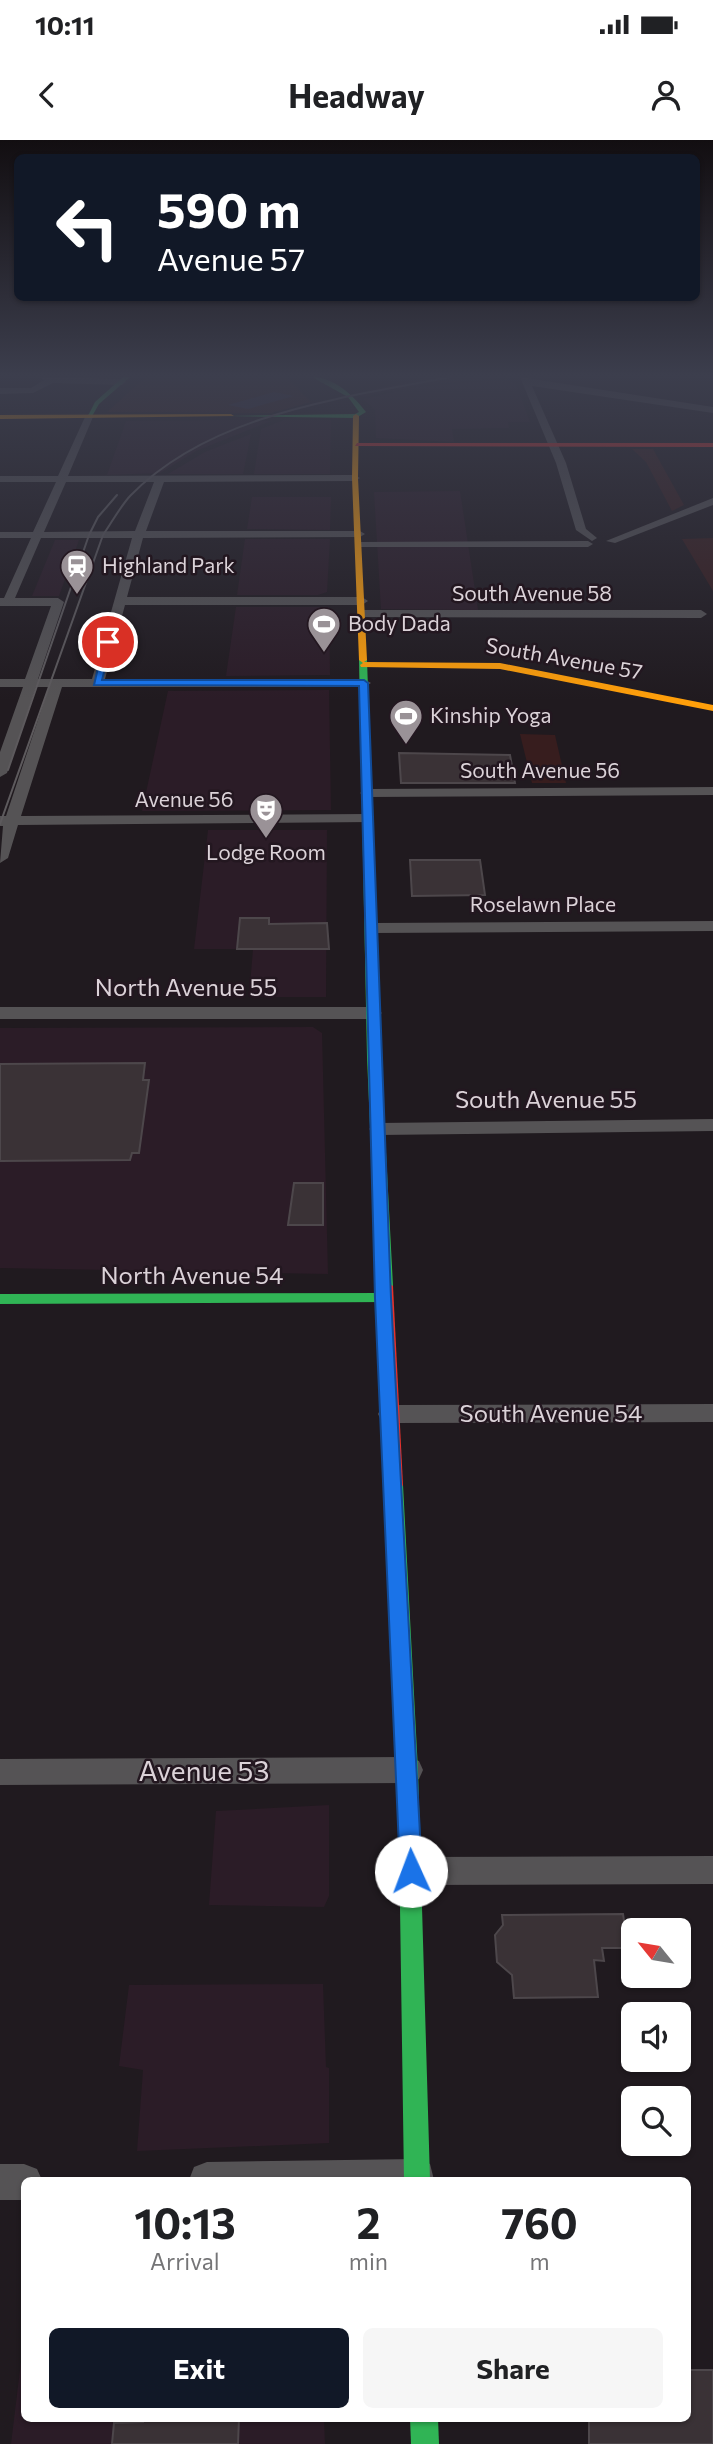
<!DOCTYPE html>
<style>
body{margin:0;font-family:Commissioner,sans-serif;background:#f6f6f6;color:#202124;height:100vh;display:flex;flex-direction:column;font-size:26px;white-space:nowrap}
*{box-sizing:border-box;margin:0}
p{font-size:23px;color:#757577}
.icon{flex:none;width:38px;height:38px;fill:none;stroke:currentColor;stroke-width:2;stroke-linecap:round;stroke-linejoin:round}
.map{position:relative;flex:1;overflow:hidden}
.panel{position:absolute;left:21px;top:2037px;width:670px;height:245px;display:flex;flex-direction:column;background:#fff;border-radius:10px;box-shadow:0 2px 5px #0004}
.panel>*{flex:none}
.guide{position:absolute;left:14px;top:14px;width:686px;height:147px;border-radius:10px;box-shadow:0 2px 5px #0004;background:#111827;color:#fff;overflow:hidden}
.needle{width:46px;rotate:300deg}
.tools{position:absolute;left:621px;top:1778px;display:grid;gap:14px}
.tools a{display:grid;place-items:center;width:70px;height:70px;border-radius:10px;background:#fff;box-shadow:0 2px 5px #0004;font-size:35px}
.pin{position:absolute;display:grid;place-items:center;width:60px;height:60px;color:#fff;margin:-30px;border:4px solid #fff;border-radius:50%;box-shadow:0 2px 7px #0007}
.me{position:absolute;width:77px;margin:-38px;rotate:358deg;stroke-linejoin:round;filter:drop-shadow(0 0 5px #0008)}
.turn{display:flex;align-items:center;gap:24px;height:147px;padding:0 28px;font-size:32px}
.turn .icon{width:91px;height:91px;stroke-width:2.5}
.turn b{display:block;font-size:49px;line-height:60px}
.eta{display:flex;justify-content:space-evenly;align-items:center;height:119px;text-align:center}
.eta b{font-size:42px;font-weight:700;line-height:49px}
.cta{display:flex;gap:14px;margin-top:auto;padding:14px 28px}
.cta a{flex:1;height:80px;border-radius:10px;background:#111827;color:#fff;font-size:28px;font-weight:700;line-height:80px;text-align:center}
.cta a+a{background:#f6f6f6;color:#202124}
.status{display:flex;justify-content:space-between;align-items:center;height:49px;padding:0 35px;background:#fff;direction:ltr}
.status svg{height:19px;fill:currentColor}
header{display:flex;justify-content:space-between;align-items:center;height:91px;padding:0 28px;background:#fff;font-size:32px;font-weight:700}
.map>svg:first-child{display:block}
</style>
<div class="status"><b>10:11</b><svg viewBox="0 0 49 12"><path d="M0 12V9h3v3zM5 12V6h3v6zM10 12V3h3v9zM15 12V0h3v12zM26 1h20v11H26zM47 4h2v5h-2z"/></svg></div>
<header><svg class="icon" aria-label="back" viewBox="0 0 24 24"><path d="M15 5l-7 7 7 7"/></svg>Headway<svg class="icon" aria-label="person" viewBox="0 0 24 24"><circle cx="12" cy="8" r="4"/><path d="M4 21q1-7 8-7t8 7"/></svg></header>
<div class="map">
<svg width="713" height="2304" viewBox="0 0 713 2304">
<rect width="100%" height="100%" fill="#201a1f"/>
<g fill="#2b1c27">
<path d="M428,237h75v1l-80,7 -60,12 -7,-4z"/>
<path d="M507,239l9,5 14,38h-22l1,6 -57,1 2,13 -78,-4 -1,-28 -12,-11 53,-12z"/>
<path d="M284,280h47l-1,54h-76l7,-45z"/>
<path d="M126,281l123,-1 22,1 -75,30 -36,22 -53,2z"/>
<path d="M251,294l-8,40h-75l37,-22z"/>
<path d="M460,351l18,119 -97,-1 -7,-117z"/>
<path d="M252,357h79l-1,33 -83,-1z"/>
<path d="M245,399h85l-3,53 -9,3h-81z"/>
<path d="M55,400h24l-20,56h-27z"/>
<path d="M236,467h93l1,68 -104,1z"/>
<path d="M329,550l2,120 -189,1 26,-120z"/>
<path d="M208,690h119l-1,167h-77l4,-48h-59z"/>
<path d="M313,887l9,6 6,241 -328,-6v-240z"/>
<path d="M329,1665v91l-5,11 -115,-2 7,-94z"/>
<path d="M323,1844l3,83 3,1v75l-192,8 6,-81 -24,-4 10,-81z"/>
<path d="M24,2197v81l300,1 1,25h-314z"/>
</g>
<g fill="#371d1e">
<path d="M146,237h140l25,25 -40,11 -164,-1z"/>
<path d="M632,309h21l31,56 -12,6 -26,-49z"/>
<path d="M713,398v53l-31,-52z"/>
<path d="M520,594l35,1 11,48h-34z"/>
</g>
<path fill="#312c44" d="M274,252l20,4 -46,13 -20,-4z"/>
<g fill="#3a3236" stroke="#4d474b" stroke-width="2">
<path d="M399,613l111,2 5,28h-114z"/>
<path d="M410,720h70l5,35 -73,1z"/>
<path d="M240,778h29v6l58,-1 2,26h-92z"/>
<path d="M145,923l-2,17h6l-10,73h-7l-2,7 -130,1v-97z"/>
<path d="M294,1043h29v42h-35z"/>
<path d="M623,1774l5,34h-26l2,13 -10,-1 4,37 -84,1 -2,-23 -15,-13 -2,-27 8,-10 -1,-10z"/>
<path d="M688,2230h25v74h-124v-26h99z"/>
<path d="M143,2278h96l-1,26h-126l2,-21 29,-1z"/>
</g>
<g fill="none" stroke-linecap="round" stroke-linejoin="round">
<g fill="#555355" fill-rule="evenodd">
<path d="M40,237l82,2 4,3 -4,3 -69,-2 -20,10 -33,1v-6h31l13,-8z"/>
<path d="M520,237l193,30v6l-181,-27 34,77 20,66 11,9 -5,3 -16,-11 -20,-67z"/>
<path d="M89,274l4,3 -25,59 287,-1 5,3 -5,3 -191,1 -18,49h214l5,3 -5,3 -217,1 -16,59h235l6,4 -6,4h-237l-20,74h259l7,4 -7,4h-302l-41,129 347,-2 5,2v6l-355,3 -10,33 -8,5 3,-37h-3v-10h6l43,-129h-13l-29,86 -7,4v-25l23,-65h-23v-8h25l26,-73h-51v-8h4l27,-60h-31v-6h33l23,-50h-56v-6h58l27,-59zM66,342h88l-19,49 -91,1zM41,398h91l-40,141h-54l26,-77 -6,-4h-43z"/>
<path d="M713,358v7l-98,38 -9,-2z"/>
<path d="M360,402l228,-1 5,3 -5,3h-232l-1,-2z"/>
<path d="M363,470h338l6,4 -6,4 -342,-1 -2,-3z"/>
<path d="M713,647v8l-346,2 -7,-4 7,-4z"/>
<path d="M713,781v10l-340,2 -8,-5 8,-5z"/>
<path d="M0,867h373l9,6 -9,6h-373z"/>
<path d="M713,979v12l-334,4 -10,-6 10,-6z"/>
<path d="M713,1264v18l-323,1 -9,-3 -3,-6 3,-6 9,-3z"/>
<path d="M408,1617l11,4 4,9 -4,9 -11,4 -408,2v-26z"/>
<path d="M713,1716v28l-302,1 -11,-4 -5,-10 5,-10 11,-4z"/>
<path d="M417,2019l13,5 4,16h-245l5,-13 13,-5z"/>
<path d="M0,2024h24l13,5 5,11h-18v20h-24z"/>
</g>
<g fill="#30b455" fill-rule="evenodd">
<path d="M123,237h7l-31,27 -8,14h-4l8,-16z"/>
<path d="M312,237c22,0 42,19 54,35l-10,6 -128,-2 127,-2 4,-2 -11,-15z"/>
<path d="M363,517l4,3 14,397 12,229 -8,5 -8,-5 -10,-229 -8,-397z"/>
<path d="M383,1153l8,5 -2,4 -389,2v-10z"/>
<path d="M394,1338l6,2 3,5 15,285 12,410h-26l-6,-410 -13,-285 3,-5z"/>
<path d="M410,2278h28l1,26h-28z"/>
</g>
<g fill="#ff9f0a" fill-rule="evenodd">
<path d="M356,274l3,2 -1,62 9,182 -3,2 136,1 213,42v6l-213,-42 -139,-2 -1,-2 3,-2 -4,-3 -7,-182 1,-62z"/>
<path d="M0,275l231,-1 3,2 -234,3z"/>
</g>
<g fill="#e5322d" fill-rule="evenodd">
<path d="M357,303h356v4l-358,-1z"/>
<path d="M385,1141l8,5 10,199 -3,5h-12l-3,-5 -8,-199z"/>
</g>
<g stroke="#5d5a5d" stroke-width="2">
<path d="M8,630l81,-235 9,-18 19,-22"/>
<path d="M0,684l103,-289c9,-13 17,-28 27,-39 81,-83 213,-98 321,-119"/>
</g>
</g>
<linearGradient id="sky" x2="0" y2="1"><stop stop-color="#120e11"/><stop offset="0.42" stop-color="#3c3e4d"/><stop offset="1" stop-color="#3c3e4d" stop-opacity="0"/></linearGradient>
<rect width="713" height="560" fill="url(#sky)"/>
<path fill="#1a73e8" stroke="#114b97" stroke-width="2" d="M108,500l4,2 -10,38h262l4,3 23,615 31,573 -3,7 -8,3 -8,-3 -3,-7 -25,-573 -16,-612 -265,-1 10,-43z"/>
<defs>
<symbol id="station-pin" viewBox="-11 -11 22 30"><path d="M0 17L-7.5 6A9.5 9.5 0 1 1 7.5 6Z" fill="#9a9297" stroke="#231720"/><path d="M-3-6H3Q5-6 5-4V2Q5 4 3 4L4.5 6H3L1.5 4h-3L-3 6H-4.5L-3 4Q-5 4-5 2V-4Q-5-6-3-6ZM-3.5-4v3h7v-3ZM-3.5 1v1.5H-2V1ZM2 1v1.5H3.5V1Z" fill="#fff"/></symbol>
<symbol id="stadium-pin" viewBox="-11 -11 22 30"><path d="M0 17L-7.5 6A9.5 9.5 0 1 1 7.5 6Z" fill="#9a9297" stroke="#231720"/><path d="M0-5a6.5 5 0 1 0 0 10a6.5 5 0 1 0 0-10ZM-3.5-1.8h7v3.6h-7Z" fill="#fff"/></symbol>
<symbol id="theatre-pin" viewBox="-11 -11 22 30"><path d="M0 17L-7.5 6A9.5 9.5 0 1 1 7.5 6Z" fill="#9a9297" stroke="#231720"/><path d="M-5-5.5Q0-4 5-5.5V0Q5 5 0 6Q-5 5-5 0ZM-3.3-2.5H-1v1.5H-3.3ZM1-2.5H3.3v1.5H1ZM-2.8 1Q0 5.5 2.8 1Z" fill="#fff"/></symbol>
</defs>
<g fill-rule="evenodd">
<use href="#station-pin" x="58" y="407" width="38" height="52"/>
<use href="#stadium-pin" x="305" y="465" width="38" height="52"/>
<use href="#stadium-pin" x="387" y="557" width="38" height="52"/>
<use href="#theatre-pin" x="247" y="651" width="38" height="52"/>
</g>
<g text-anchor="middle" stroke-width="5" stroke-linejoin="round" paint-order="stroke">
<g font-size="21" fill="#dbd2d8" stroke="#231720" text-anchor="start">
<text x="102" y="433">Highland Park</text>
<text x="348" y="491">Body Dada</text>
<text x="430" y="583">Kinship Yoga</text>
<text x="266" y="720" text-anchor="middle">Lodge Room</text>
</g>
<g font-size="21" fill="#dbd2d8" stroke="#231720">
<text x="532" y="461">South Avenue 58</text>
<text transform="translate(564 519) rotate(10)" y="7">South Avenue 57</text>
<text x="540" y="638">South Avenue 56</text>
<text x="184" y="667">Avenue 56</text>
<text x="543" y="772">Roselawn Place</text>
</g>
<g font-size="24" fill="#dbd2d8" stroke="#231720">
<text x="186" y="856">North Avenue 55</text>
<text x="546" y="968">South Avenue 55</text>
<text x="192" y="1144">North Avenue 54</text>
<text x="551" y="1282">South Avenue 54</text>
</g>
<g font-size="28" fill="#dbd2d8" stroke="#231720">
<text x="204" y="1641">Avenue 53</text>
</g>
</g>
</svg>
<div class="tools">
<a><svg class="needle" viewBox="-14 -14 28 28"><path d="M0-13l5 13h-10z" fill="#e53935"/><path d="M0 13l5-13h-10z" fill="#757577"/></svg></a>
<a><svg class="icon" aria-label="sound" viewBox="0 0 24 24"><path d="M4 9h4l5-4v14l-5-4H4zM17 9q2 3 0 6"/></svg></a>
<a><svg class="icon" aria-label="search" viewBox="0 0 24 24"><circle cx="10" cy="10" r="6"/><path d="M15 15l6 6"/></svg></a>
</div>
<div class="pin" style="left:108px;top:502px;background:#d93025"><svg class="icon" aria-label="arrive" viewBox="0 0 24 24"><path d="M6 21V4h12l-3 4 3 4H6"/></svg></div>
<svg class="me" style="left:411px;top:1731px" viewBox="-20 -20 40 40"><circle r="19" fill="#fff"/><path d="M0-13L10 11 0 6-10 11z" fill="#1a73e8"/></svg>
<div class="guide">
<div class="turn"><svg class="icon" aria-label="left" viewBox="0 0 24 24"><path d="M17 20v-9H6M10 6l-5 5 5 5"/></svg><div><b>590 m</b>Avenue 57</div></div>
</div>
<section class="panel">
<div class="eta">
<div><b>10:13</b><p>Arrival</p></div>
<div><b>2</b><p>min</p></div>
<div><b>760</b><p>m</p></div>
</div>
<div class="cta"><a>Exit</a><a>Share</a></div>
</section>
</div>
